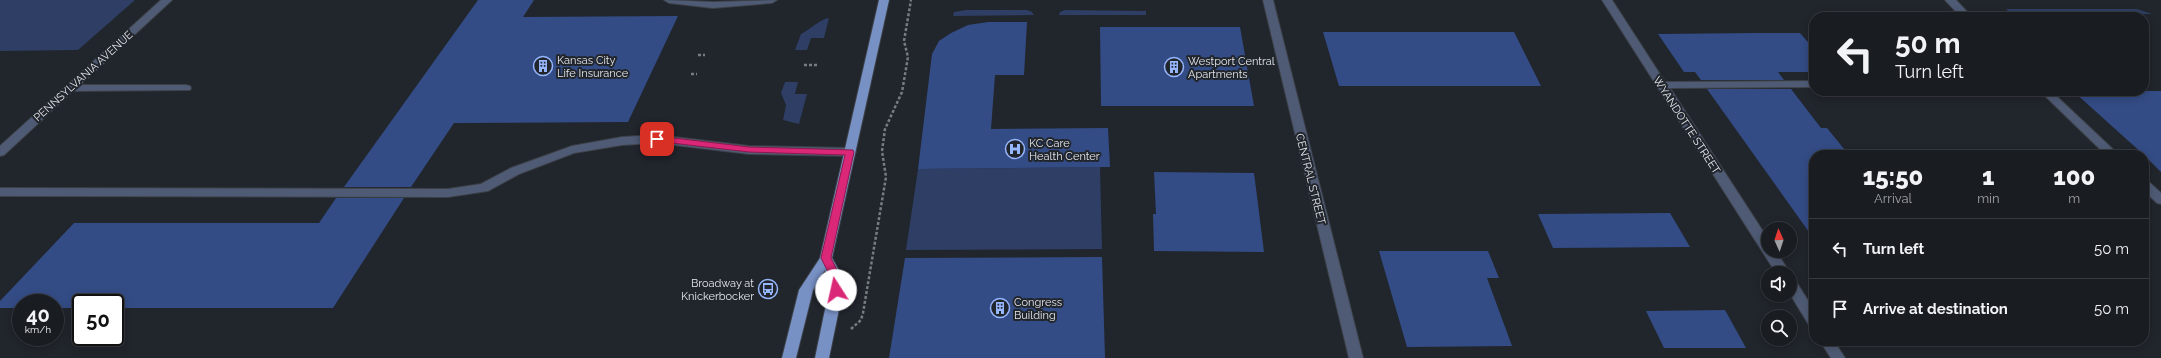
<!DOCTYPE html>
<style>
body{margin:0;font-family:Raleway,sans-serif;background:#26292e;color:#f1f3f6;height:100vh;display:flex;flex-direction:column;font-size:15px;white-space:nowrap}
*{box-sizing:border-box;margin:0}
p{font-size:13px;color:#9fa1a5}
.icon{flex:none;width:22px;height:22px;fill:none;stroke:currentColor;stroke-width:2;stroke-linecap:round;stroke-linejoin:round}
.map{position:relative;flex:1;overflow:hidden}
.sheet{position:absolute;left:1809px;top:150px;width:340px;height:196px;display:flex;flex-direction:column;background:#191c21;border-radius:16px;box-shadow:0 2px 10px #0003,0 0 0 1px #373a3f}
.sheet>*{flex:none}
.hud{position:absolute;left:1809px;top:12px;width:340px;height:84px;border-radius:16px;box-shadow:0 2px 10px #0003,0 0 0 1px #373a3f;background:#191c21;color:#f1f3f6;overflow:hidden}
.needle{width:26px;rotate:357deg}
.tools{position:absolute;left:1761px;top:222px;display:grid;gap:8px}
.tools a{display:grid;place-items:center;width:36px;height:36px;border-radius:50%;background:#191c21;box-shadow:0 2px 10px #0003,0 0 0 1px #373a3f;font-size:20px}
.speed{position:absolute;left:12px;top:294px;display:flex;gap:8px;font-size:20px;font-weight:700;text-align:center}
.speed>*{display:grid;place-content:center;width:52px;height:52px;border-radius:50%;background:#191c21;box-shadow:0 2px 10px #0003,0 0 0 1px #373a3f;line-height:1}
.speed small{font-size:10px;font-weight:400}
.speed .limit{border:2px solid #111;border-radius:6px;background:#fff;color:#111}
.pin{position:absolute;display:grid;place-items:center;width:34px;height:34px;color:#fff;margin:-17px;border-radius:8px;box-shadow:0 2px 6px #0006}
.me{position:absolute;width:44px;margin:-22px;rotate:350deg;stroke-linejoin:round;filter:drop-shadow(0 0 3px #0008)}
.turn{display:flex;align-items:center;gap:14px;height:84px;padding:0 20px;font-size:18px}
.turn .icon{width:52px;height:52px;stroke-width:2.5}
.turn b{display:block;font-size:28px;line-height:34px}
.eta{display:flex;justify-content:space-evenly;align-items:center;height:68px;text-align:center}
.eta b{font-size:24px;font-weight:800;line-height:28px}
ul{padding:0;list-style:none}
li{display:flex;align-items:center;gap:12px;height:60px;padding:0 20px;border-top:1px solid #373a3f}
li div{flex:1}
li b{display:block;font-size:15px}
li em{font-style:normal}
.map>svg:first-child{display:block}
</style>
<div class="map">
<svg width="2161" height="358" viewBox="0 0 2161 358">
<rect width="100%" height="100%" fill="#21252c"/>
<g fill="#2e3e64">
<path d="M0,0h135l-57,50 -78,1z"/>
<path d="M2006,9h131l15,5h-141z"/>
<path d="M966,10h61l5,2 2,3 -81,1 1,-4z"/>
<path d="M1065,10l81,1v4h-87l1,-3z"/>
<path d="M829,18l-5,20h-13l-4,12h-12l6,-16c10,-5 19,-15 28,-16z"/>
<path d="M785,82h13l-3,12h12l-8,30 -16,-4 3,-15 -5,-12z"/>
<path d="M1100,167l2,82 -196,1 12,-81z"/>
</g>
<g fill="#344c85">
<path d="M478,0h56l-11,17 155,-1 -50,106 -174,1 -43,64h-67z"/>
<path d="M988,22h39l-3,53h-29l-4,54 117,-1 2,39 -192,2 14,-115 7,-13 12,-8 17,-8z"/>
<path d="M1100,27h140l14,79h-153z"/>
<path d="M1323,32h191l27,54h-202z"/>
<path d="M1758,33h42l14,16v23h-36l6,8h-83l-6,-8h-11l-26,-38z"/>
<path d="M1707,89h84l30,39h6l22,27h-35v84z"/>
<path d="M2073,91h88v81l-17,-17z"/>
<path d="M1154,172l100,1 10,79 -110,-1 -1,-37h3z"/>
<path d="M336,198h68l-71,110h-218v-5h-34v5h-26v-5h-34v5h-21v-7l74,-78h245z"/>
<path d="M1670,213l20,34 -137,1 -15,-34z"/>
<path d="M1379,251h109l11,27h-12l25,68 -105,1z"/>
<path d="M1102,257l3,101h-216l16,-100z"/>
<path d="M1725,310l21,38h-82l-18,-37z"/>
</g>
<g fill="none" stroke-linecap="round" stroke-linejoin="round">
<defs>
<g id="minor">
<path d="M161,0h11l-92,85h106l4,1 1,2 -1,2 -117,1 -69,64 -4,1v-10z"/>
<path d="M664,0l49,2 64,-2 -5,3 -59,5 -44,-5z"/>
<path d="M1263,0h10l90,358h-14z"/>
<path d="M1602,0h10l53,82 149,-1v6l-144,1 98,151v12h8l14,22h-14z"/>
<path d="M1945,0h11l16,17h-11z"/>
<path d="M2040,91h11l68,64h-13z"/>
<path d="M657,135l92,11 101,2 6,4 -6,4 -101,-2 -92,-11 -35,2 -48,8 -55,21 -31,17 -40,6 -448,-1v-8l448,1 33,-5 30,-16 61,-22 50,-9z"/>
<path d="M2144,180l4,1 13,12v11l-4,-1 -13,-12z"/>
<path d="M1790,278l5,2 19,30v16l-5,-1 -19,-31z"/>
<path d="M1820,341h14l11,17h-14z"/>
</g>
<path id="major" d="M879,0h10l-57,258 9,16 2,16 -14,68h-14l14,-68 -4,-20 -12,20 -17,68h-14l17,-68 21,-32z"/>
</defs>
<use href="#minor" stroke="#3c4047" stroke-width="2"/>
<use href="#major" stroke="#3c4047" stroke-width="2"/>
<g stroke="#787c82" stroke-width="2.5" stroke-dasharray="3 2" stroke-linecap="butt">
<path d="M698,55h7"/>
<path d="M804,65h13"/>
<path d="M691,74h6"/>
<path d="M851,329l10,-9 2,-7 23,-136 -4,-26 3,-22 17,-37 6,-35 -4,-16 7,-41"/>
</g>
<use href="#minor" fill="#4f5b75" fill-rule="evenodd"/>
<use href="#major" fill="#7891c5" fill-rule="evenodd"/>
</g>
<path fill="#db2777" stroke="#8e194d" d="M657,136l92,11 104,3 1,2 -23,106 8,16 2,16 -1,3 -4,1 -5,-4 -2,-16 -8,-16 24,-103 -96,-3 -95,-11v-4z"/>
<defs>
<symbol id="building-ring" viewBox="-11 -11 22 22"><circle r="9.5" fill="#21252c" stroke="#96b6fd" stroke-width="1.5"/><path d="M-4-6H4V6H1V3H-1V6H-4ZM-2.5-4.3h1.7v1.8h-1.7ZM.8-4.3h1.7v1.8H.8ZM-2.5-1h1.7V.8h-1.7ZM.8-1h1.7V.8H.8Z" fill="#96b6fd"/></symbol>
<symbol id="hospital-ring" viewBox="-11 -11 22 22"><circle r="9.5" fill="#21252c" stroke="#96b6fd" stroke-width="1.5"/><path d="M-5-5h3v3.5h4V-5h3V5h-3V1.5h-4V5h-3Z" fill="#96b6fd"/></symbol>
<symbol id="bus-ring" viewBox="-11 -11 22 22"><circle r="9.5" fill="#21252c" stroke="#96b6fd" stroke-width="1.5"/><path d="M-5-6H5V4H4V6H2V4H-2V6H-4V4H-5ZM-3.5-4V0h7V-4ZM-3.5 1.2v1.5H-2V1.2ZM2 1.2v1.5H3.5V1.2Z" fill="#96b6fd"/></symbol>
</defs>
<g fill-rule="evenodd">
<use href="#building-ring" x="532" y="55" width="22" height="22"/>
<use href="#building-ring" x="1163" y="56" width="22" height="22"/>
<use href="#hospital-ring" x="1004" y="138" width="22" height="22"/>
<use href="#bus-ring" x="757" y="278" width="22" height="22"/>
<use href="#building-ring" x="989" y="297" width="22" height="22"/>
</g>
<g text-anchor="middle" stroke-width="4" stroke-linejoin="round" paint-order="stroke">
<g font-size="11" fill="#e4e7ec" stroke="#21252c" text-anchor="start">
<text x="557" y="64">Kansas City<tspan x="557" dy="13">Life Insurance</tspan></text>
<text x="1188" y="65">Westport Central<tspan x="1188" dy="13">Apartments</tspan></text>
<text x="1029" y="147">KC Care<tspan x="1029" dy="13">Health Center</tspan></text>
<text x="754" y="287" text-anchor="end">Broadway at<tspan x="754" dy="13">Knickerbocker</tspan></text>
<text x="1014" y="306">Congress<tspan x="1014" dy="13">Building</tspan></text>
</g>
<g font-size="11" fill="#e4e7ec" stroke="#21252c">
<text transform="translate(83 76) rotate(-42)" y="4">PENNSYLVANIA AVENUE</text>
<text transform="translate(1687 125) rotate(57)" y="4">WYANDOTTE STREET</text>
<text transform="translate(1311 179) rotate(76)" y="4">CENTRAL STREET</text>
</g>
</g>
</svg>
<div class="tools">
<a><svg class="needle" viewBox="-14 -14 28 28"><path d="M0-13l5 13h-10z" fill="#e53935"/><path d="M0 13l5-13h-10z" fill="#9fa1a5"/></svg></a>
<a><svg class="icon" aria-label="sound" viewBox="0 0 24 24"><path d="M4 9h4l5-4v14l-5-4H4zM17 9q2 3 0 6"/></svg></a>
<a><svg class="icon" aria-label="search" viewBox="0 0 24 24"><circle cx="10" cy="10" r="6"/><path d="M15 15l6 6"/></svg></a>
</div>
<div class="speed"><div>40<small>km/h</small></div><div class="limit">50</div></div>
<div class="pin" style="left:657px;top:139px;background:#d93025"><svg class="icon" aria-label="arrive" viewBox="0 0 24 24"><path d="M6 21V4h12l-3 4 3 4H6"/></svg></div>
<svg class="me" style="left:836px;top:290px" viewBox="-20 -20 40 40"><circle r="19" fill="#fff"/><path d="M0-13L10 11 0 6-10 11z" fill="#db2777"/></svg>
<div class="hud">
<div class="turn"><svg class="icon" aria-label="left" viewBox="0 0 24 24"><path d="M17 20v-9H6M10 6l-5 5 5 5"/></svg><div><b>50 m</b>Turn left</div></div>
</div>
<section class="sheet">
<div class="eta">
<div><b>15:50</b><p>Arrival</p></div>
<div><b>1</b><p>min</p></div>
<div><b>100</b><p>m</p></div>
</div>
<ul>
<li><svg class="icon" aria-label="left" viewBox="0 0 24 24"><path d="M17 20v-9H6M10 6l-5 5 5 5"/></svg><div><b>Turn left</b></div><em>50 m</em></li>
<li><svg class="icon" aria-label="arrive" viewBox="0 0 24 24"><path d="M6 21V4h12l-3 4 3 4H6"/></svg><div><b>Arrive at destination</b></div><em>50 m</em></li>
</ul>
</section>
</div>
